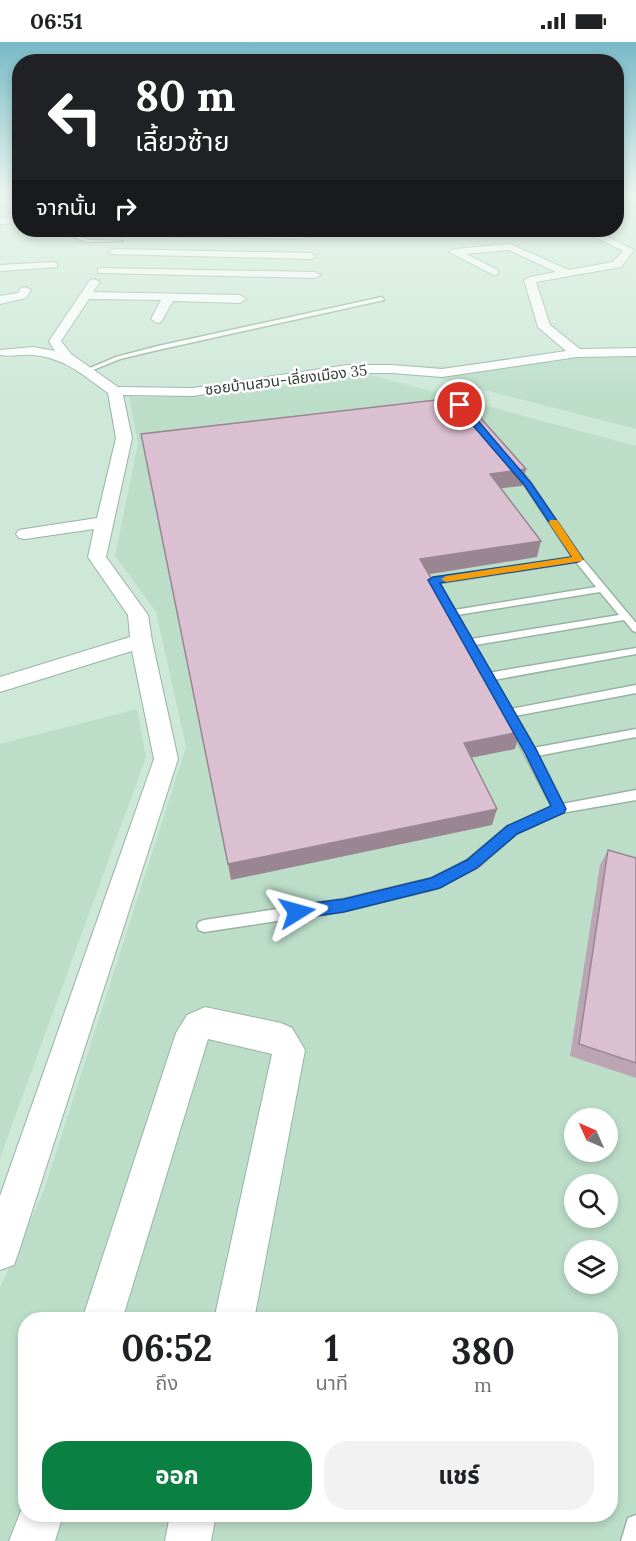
<!DOCTYPE html>
<html lang="th">
<meta charset="utf-8">
<style>
body{margin:0;font-family:Lora,"Noto Sans Thai",serif;background:#f2f2f2;color:#202124;height:100vh;display:flex;flex-direction:column;font-size:22px;white-space:nowrap}
*{box-sizing:border-box;margin:0}
p{font-size:20px;color:#757577}
.icon{flex:none;width:33px;height:33px;fill:none;stroke:currentColor;stroke-width:2;stroke-linecap:round;stroke-linejoin:round}
.map{position:relative;flex:1;overflow:hidden}
.details{position:absolute;left:18px;top:1270px;width:600px;height:210px;display:flex;flex-direction:column;background:#fff;border-radius:24px;box-shadow:0 3px 9px #0003}
.details>*{flex:none}
.banner{position:absolute;left:12px;top:12px;width:612px;height:183px;border-radius:24px;box-shadow:0 3px 9px #0003;background:#202124;color:#fff;overflow:hidden}
.needle{width:39px;rotate:315deg}
.controls{position:absolute;left:564px;top:1066px;display:grid;gap:12px}
.controls a{display:grid;place-items:center;width:54px;height:54px;border-radius:50%;background:#fff;box-shadow:0 3px 9px #0003;font-size:30px}
.pin{position:absolute;display:grid;place-items:center;width:51px;height:51px;color:#fff;margin:-26px;border:3px solid #fff;border-radius:50%;box-shadow:0 2px 6px #0007}
.me{position:absolute;width:66px;margin:-33px;rotate:82deg;stroke-linejoin:round;filter:drop-shadow(0 0 4px #0008)}
.turn{display:flex;align-items:center;gap:21px;height:126px;padding:0 24px;font-size:27px}
.turn .icon{width:78px;height:78px;stroke-width:2.5}
.turn b{display:block;font-size:42px;line-height:51px}
.then{display:flex;align-items:center;height:57px;padding:0 24px;background:#0003;gap:12px;font-size:22px}
.eta{display:flex;justify-content:space-evenly;align-items:center;height:102px;text-align:center}
.eta b{font-size:36px;font-weight:700;line-height:42px}
.button{display:flex;gap:12px;margin-top:auto;padding:12px 24px}
.button a{flex:1;height:69px;border-radius:24px;background:#0b8043;color:#fff;font-size:24px;font-weight:700;line-height:69px;text-align:center}
.button a+a{background:#f2f2f2;color:#202124}
.status{display:flex;justify-content:space-between;align-items:center;height:42px;padding:0 30px;background:#fff;direction:ltr}
.status svg{height:16px;fill:currentColor}
.map>svg:first-child{display:block}
</style>
<div class="status"><b>06:51</b><svg viewBox="0 0 49 12"><path d="M0 12V9h3v3zM5 12V6h3v6zM10 12V3h3v9zM15 12V0h3v12zM26 1h20v11H26zM47 4h2v5h-2z"/></svg></div>
<div class="map">
<svg width="636" height="1499" viewBox="0 0 636 1499">
<rect width="100%" height="100%" fill="#cee8d8"/>
<g fill="#bcdec9" fill-rule="evenodd">
<path d="M636,305v82l-253,-65 72,3 128,-18z"/>
<path d="M371,333l265,71v1095h-636v-253l44,-98 142,-443 -30,-135 -41,-56 23,-113 -9,-46h75l148,-21zM574,1077h34v33h-34zM574,1143h34v33h-34zM574,1209h34v33h-34zM26,1278h584v195h-584z"/>
<path d="M137,667l9,48 -146,401v-414z"/>
</g>
<g fill="none" stroke-linecap="round" stroke-linejoin="round">
<defs>
<g id="service">
<path d="M72,188h4l1,5 12,5 34,1 -35,1 -15,-5z"/>
<path d="M382,255l2,3 -226,50 -38,9 -32,13 -5,-1 33,-14 42,-11z"/>
<path d="M511,424h6l14,17 50,74 55,66v9l-3,-1 -9,-11 -149,25 14,25 -5,4 -5,-4 -51,-89 2,-2 142,-22 -47,-71 -15,-18zM576,520l20,25 -142,23 -15,-27zM600,550l19,23 -148,24 -14,-24z"/>
<path d="M636,606v6l-148,27 -5,-4 5,-4z"/>
<path d="M636,643v8l-121,23 18,32 103,-19v8l-99,19 25,48 74,-14v10l-75,13 -45,21 -39,34 -42,21 -91,22 -140,21 -5,-2 -2,-4 2,-4 5,-2 140,-21 88,-21 35,-18 41,-34 44,-19 -46,-88 2,-2 -4,-4 1,-3z"/>
<path d="M636,1473v26h-15l7,-23z"/>
</g>
<g id="minor">
<path d="M0,151l5,1 1,2 -6,3z"/>
<path d="M20,175v6l-20,1v-6z"/>
<path d="M127,188l174,3 5,3 -5,3 -177,-4v-4z"/>
<path d="M581,188h12l41,20 -13,17 -85,15 14,43 30,24 56,-1v8l-59,1 -135,20 -50,-4h-45l-154,23 -70,-1 9,43 -26,119 42,58 4,26 26,118 -159,492 -5,14 -14,5v-74l154,-437 -22,-108 -132,41v-15l130,-40 -2,-22 -40,-58 6,-28 -69,10 -6,-1 -3,-4 3,-4 6,-1 72,-11 19,-80 -8,-45c-25,-18 -43,-35 -75,-38 -11,-1 -22,2 -33,0v-5l33,-3 22,4 -6,-10 41,-61 4,-1 6,3 -7,10 147,3 6,4 -6,4 -67,-2 -12,21 -4,1 -6,-4 10,-19 -72,-1 -28,42 10,13 47,33 75,1 154,-23h45l50,4 124,-18 -28,-24 -14,-47 6,-3 26,-5 -47,-22 -43,4 32,16v4l-4,1 -45,-23 5,-3 56,-5 59,26 44,-8 10,-11z"/>
<path d="M114,207l197,4 5,3 -5,3 -201,-5 -1,-2z"/>
<path d="M53,220l4,1v4l-57,4v-6z"/>
<path d="M102,226l213,4 6,3 -6,3 -217,-5v-4z"/>
<path d="M25,245l6,3 -5,8 -26,6v-8l18,-3 3,-5z"/>
<path d="M205,965l76,16 11,5 13,22 -51,270h-40l58,-266 -64,-15 -86,281h-40l94,-287 11,-18z"/>
<path d="M26,1456v17h37l-8,26h-46z"/>
<path d="M170,1473h46l-5,26h-46z"/>
</g>
</defs>
<use href="#service" stroke="#99b3a3" stroke-width="3"/>
<use href="#minor" stroke="#99b3a3" stroke-width="2"/>
<use href="#service" fill="#fff" fill-rule="evenodd"/>
<use href="#minor" fill="#fff" fill-rule="evenodd"/>
</g>
<path fill="#bba5b3" d="M608,808l28,8v220l-66,-22 30,-191z"/>
<g fill="#998692">
<path d="M526,427l-4,17 -35,4 3,-16z"/>
<path d="M541,499l-4,16 -119,19 2,-17z"/>
<path d="M520,690l-5,17 -55,11 4,-17z"/>
<path d="M497,767l-5,16 -261,55 -3,-16z"/>
</g>
<g fill="#dac0d0" stroke="#998692" stroke-width="1.5">
<path d="M462,355l64,72 -36,5 51,67 -121,18 100,173 -56,11 33,66 -269,55 -87,-430z"/>
<path d="M608,808l28,8v205l-57,-19z"/>
</g>
<linearGradient id="sky" x2="0" y2="1"><stop stop-color="#78b9c7"/><stop offset="0.42" stop-color="#e9f5ed"/><stop offset="1" stop-color="#e9f5ed" stop-opacity="0"/></linearGradient>
<rect width="636" height="361" fill="url(#sky)"/>
<path fill="#1a73e8" stroke="#114b97" stroke-width="1.5" d="M457,361h6l68,80 52,76 -5,3 -138,21 96,166 30,60 -2,4 -47,21 -40,34 -37,20 -96,24 -47,7 -5,-2 -2,-5 2,-5 5,-2 47,-6 87,-21 36,-18 40,-34 44,-20 -26,-53 -97,-173 5,-3 139,-20 -47,-71 -68,-79z"/>
<path fill="#f59e0b" d="M550,478h7l26,39 -1,2 -136,21 -5,-3 5,-3 126,-19 -23,-34z"/>
<g text-anchor="middle" stroke-width="5" stroke-linejoin="round" paint-order="stroke">
<g font-size="15" fill="#323c36" stroke="#fff">
<text transform="translate(286 338) rotate(-7)" y="5">ซอยบ้านสวน-เลี่ยงเมือง 35</text>
</g>
</g>
</svg>
<div class="controls">
<a><svg class="needle" viewBox="-14 -14 28 28"><path d="M0-13l5 13h-10z" fill="#e53935"/><path d="M0 13l5-13h-10z" fill="#757577"/></svg></a>
<a><svg class="icon" aria-label="search" viewBox="0 0 24 24"><circle cx="10" cy="10" r="6"/><path d="M15 15l6 6"/></svg></a>
<a><svg class="icon" aria-label="layers" viewBox="0 0 24 24"><path d="M12 4l9 5-9 5-9-5zM3 14l9 5 9-5"/></svg></a>
</div>
<div class="pin" style="left:460px;top:363px;background:#d93025"><svg class="icon" aria-label="arrive" viewBox="0 0 24 24"><path d="M6 21V4h12l-3 4 3 4H6"/></svg></div>
<svg class="me" style="left:297px;top:870px" viewBox="-20 -20 40 40"><path d="M0-17L14 15 0 8-14 15z" fill="#1a73e8" stroke="#fff" stroke-width="4"/></svg>
<div class="banner">
<div class="turn"><svg class="icon" aria-label="left" viewBox="0 0 24 24"><path d="M17 20v-9H6M10 6l-5 5 5 5"/></svg><div><b>80 m</b>เลี้ยวซ้าย</div></div>
<div class="then">จากนั้น<svg class="icon" aria-label="right" viewBox="0 0 24 24"><path d="M7 20v-9h11M14 6l5 5-5 5"/></svg></div>
</div>
<section class="details">
<div class="eta">
<div><b>06:52</b><p>ถึง</p></div>
<div><b>1</b><p>นาที</p></div>
<div><b>380</b><p>m</p></div>
</div>
<div class="button"><a>ออก</a><a>แชร์</a></div>
</section>
</div>
